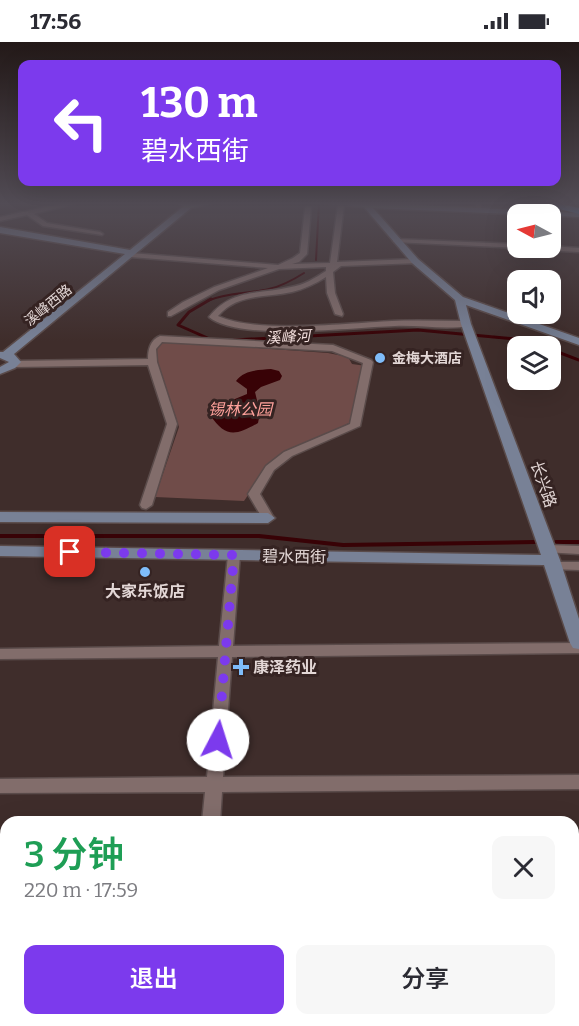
<!DOCTYPE html>
<html lang="zh">
<meta charset="utf-8">
<style>
body{margin:0;font-family:Bitter,"Noto Sans SC",serif;background:#f7f7f7;color:#2b2b33;height:100vh;display:flex;flex-direction:column;font-size:22px;white-space:nowrap}
*{box-sizing:border-box;margin:0}
p{font-size:20px;color:#7c7c81}
.icon{flex:none;width:33px;height:33px;fill:none;stroke:currentColor;stroke-width:2;stroke-linecap:round;stroke-linejoin:round}
.map{position:relative;flex:1;overflow:hidden}
.side{position:absolute;left:0px;top:774px;width:579px;height:210px;display:flex;flex-direction:column;background:#fff;border-radius:18px 18px 0 0;box-shadow:0 6px 24px #0002}
.side>*{flex:none}
.top-card{position:absolute;left:18px;top:18px;width:543px;height:126px;border-radius:12px;box-shadow:0 6px 24px #0002;background:#7c3aed;color:#fff;overflow:hidden}
.needle{width:39px;rotate:277deg}
.buttons{position:absolute;left:507px;top:162px;display:grid;gap:12px}
.buttons a{display:grid;place-items:center;width:54px;height:54px;border-radius:12px;background:#fff;box-shadow:0 6px 24px #0002;font-size:30px}
.pin{position:absolute;display:grid;place-items:center;width:51px;height:51px;color:#fff;margin:-26px;border-radius:12px;box-shadow:0 3px 9px #0006}
.me{position:absolute;width:66px;margin:-33px;rotate:5deg;stroke-linejoin:round;filter:drop-shadow(0 0 4px #0008)}
.turn{display:flex;align-items:center;gap:21px;height:126px;padding:0 24px;font-size:27px}
.turn .icon{width:78px;height:78px;stroke-width:2.5}
.turn b{display:block;font-size:42px;line-height:51px}
.round{display:grid;place-items:center;flex:none;width:63px;height:63px;border-radius:12px;background:#f7f7f7}
.headline{display:flex;align-items:center;justify-content:space-between;height:102px;padding:0 24px}
h1{font-size:36px;font-weight:600;line-height:45px;color:#1e9e55}
.action{display:flex;gap:12px;margin-top:auto;padding:12px 24px}
.action a{flex:1;height:69px;border-radius:12px;background:#7c3aed;color:#fff;font-size:24px;font-weight:600;line-height:69px;text-align:center}
.action a+a{background:#f7f7f7;color:#2b2b33}
.status{display:flex;justify-content:space-between;align-items:center;height:42px;padding:0 30px;background:#fff;direction:ltr}
.status svg{height:16px;fill:currentColor}
.map>svg:first-child{display:block}
</style>
<div class="status"><b>17:56</b><svg viewBox="0 0 49 12"><path d="M0 12V9h3v3zM5 12V6h3v6zM10 12V3h3v9zM15 12V0h3v12zM26 1h20v11H26zM47 4h2v5h-2z"/></svg></div>
<div class="map">
<svg width="579" height="984" viewBox="0 0 579 984">
<rect width="100%" height="100%" fill="#3f2d2b"/>
<path fill="#704c49" d="M162,299l166,12 20,4 4,7 14,2 -17,57 -84,47 -21,31 -89,-4 24,-70 -24,-74z"/>
<path fill="#380206" d="M271,327l8,2 3,5 -2,4 -19,7 -6,5 5,21 -2,10c-23,13 -32,15 -48,-8l1,-6 36,-15v-5l-11,-8c8,-11 22,-11 35,-12z"/>
<g fill="none" stroke-linecap="round" stroke-linejoin="round">
<g stroke="#380206" stroke-width="2">
<path d="M316,218l3,-57"/>
<path d="M207,259c20,-9 42,-7 62,-12 13,-3 24,-9 35,-16"/>
</g>
<g stroke="#380206" stroke-width="3">
<path d="M211,257l-22,13 -11,13 34,15"/>
<path d="M234,298l184,-10 108,10 17,6"/>
<path d="M550,307l29,11"/>
</g>
<g stroke="#380206" stroke-width="4">
<path d="M0,494h259l84,9 192,-3"/>
<path d="M556,500h23"/>
</g>
<defs>
<g id="street">
<path d="M64,161h13l-43,11 13,9 53,9 3,2 -1,1 -59,-9 -16,-11 -27,6v-4z"/>
<path d="M342,161l2,2 -7,57 78,-3 4,2 -1,2 -77,3 -8,6 2,21 8,21 -1,2 -7,-2 -8,-21 -1,-16c-11,7 -22,12 -34,15 -27,6 -54,1 -74,24 39,18 130,7 174,5 25,-1 49,0 74,0l3,1v4c-24,4 -50,-1 -74,0 -41,1 -156,16 -186,-9 23,-29 50,-22 82,-30 13,-2 24,-9 35,-16v-4l-47,2 -60,21 -48,26h-3v-4l15,-10 31,-15 54,-19 -137,-11 -4,-2 4,-2 147,12 15,-7 7,-5 5,-45 3,-2 3,2 -4,46 -8,8 -7,2 38,-1 8,-58z"/>
<path d="M475,161h6v8h-4z"/>
<path d="M396,197l122,5v4h2h-2l-124,-6 -1,-1z"/>
<path d="M550,204l29,2v4l-38,-2 -4,-2z"/>
<path d="M160,294l173,9 38,15 2,2 -13,64 -68,30 -18,14 -14,24 14,24 -6,4 -4,-1 -16,-27 18,-28 18,-14 66,-28 13,-61 -31,-12 -170,-9 -6,7 1,13 20,62 -25,81 -6,4 -4,-1 -2,-3 27,-81 -19,-59 -134,2 -5,-3 5,-3 134,-2c0,-9 2,-19 12,-23z"/>
<path d="M548,503l31,1v8l-35,-2 -2,-3 2,-3z"/>
<path d="M234,509l6,4 -7,91 346,-3v10l-347,4 -9,120 356,-2v14l-357,3 -2,30h-18l3,-30 -205,1v-14l207,-2 11,-120 -218,2v-10l219,-3 9,-91z"/>
<path d="M554,520h25v8l-29,-1 -2,-3z"/>
<path d="M71,978h20l-1,6h-20z"/>
<path d="M424,978h20l1,6h-20z"/>
</g>
<g id="secondary">
<path d="M176,161h37l-22,5 -177,146 7,8 -6,6 -15,6v-7l9,-5 -9,-4v-6h3l122,-98 -125,-21v-6l130,23 54,-44z"/>
<path d="M320,161h62l197,10v4l-206,-9 45,51 45,38 116,41v7l-113,-40 5,19 89,236 19,59v30l-6,-1 -3,-5 -26,-78 -544,-9v-10l541,9 -80,-231 -6,-24 -43,-37 -48,-56z"/>
<path d="M0,470l268,1 7,5 -7,5 -268,-1z"/>
<rect x="0" y="930" width="6" height="24"/>
<rect x="573" y="930" width="6" height="24"/>
<path d="M0,957h6v21l9,1 -15,4z"/>
<path d="M573,957h6v26l-15,-5h9z"/>
</g>
<path id="highway" d="M536,161h20l23,5v6z"/>
</defs>
<use href="#street" stroke="#5a4b4a" stroke-width="3"/>
<use href="#secondary" stroke="#5a4b4a" stroke-width="3"/>
<use href="#highway" stroke="#5a4b4a" stroke-width="3"/>
<use href="#street" fill="#826d6b" fill-rule="evenodd"/>
<use href="#secondary" fill="#788196" fill-rule="evenodd"/>
<use href="#highway" fill="#61b0fa" fill-rule="evenodd"/>
</g>
<linearGradient id="sky" x2="0" y2="1"><stop stop-color="#231918"/><stop offset="0.54" stop-color="#524c55"/><stop offset="1" stop-color="#524c55" stop-opacity="0"/></linearGradient>
<rect width="579" height="299" fill="url(#sky)"/>
<g fill="none" stroke-linecap="round" stroke-linejoin="round">
<path stroke="#7c3aed" stroke-width="10" stroke-dasharray="0 18" d="M70,510l164,3 -16,185"/>
</g>
<g fill="#7fbdfa" stroke="#352322" stroke-width="2">
<circle cx="380" cy="316" r="6"/>
<circle cx="145" cy="530" r="6"/>
<path d="M238 616h6v6h6v6h-6v6h-6v-6h-6v-6h6z"/>
</g>
<g text-anchor="middle" stroke-width="6" stroke-linejoin="round" paint-order="stroke">
<g font-size="14" fill="#e3d7d6" stroke="#352322">
<text transform="translate(48 263) rotate(-39)" y="5">溪峰西路</text>
</g>
<g font-size="14" font-weight="bold" fill="#e3d7d6" stroke="#352322" text-anchor="start">
<text x="392" y="321">金梅大酒店</text>
</g>
<g font-size="15" font-style="italic" fill="#f3dfdd" stroke="#352322">
<text transform="translate(288 295) rotate(-3)" y="5">溪峰河</text>
</g>
<g font-size="16" font-style="italic" fill="#ffa19b" stroke="#352322">
<text x="240" y="373">锡林公园</text>
</g>
<g font-size="16" fill="#e3d7d6" stroke="#352322">
<text transform="translate(544 442) rotate(71)" y="6">长兴路</text>
<text transform="translate(294 514) rotate(1)" y="6">碧水西街</text>
</g>
<g font-size="16" font-weight="bold" fill="#e3d7d6" stroke="#352322">
<text x="145" y="555">大家乐饭店</text>
<text x="253" y="631" text-anchor="start">康泽药业</text>
</g>
</g>
</svg>
<div class="buttons">
<a><svg class="needle" viewBox="-14 -14 28 28"><path d="M0-13l5 13h-10z" fill="#e53935"/><path d="M0 13l5-13h-10z" fill="#7c7c81"/></svg></a>
<a><svg class="icon" aria-label="sound" viewBox="0 0 24 24"><path d="M4 9h4l5-4v14l-5-4H4zM17 9q2 3 0 6"/></svg></a>
<a><svg class="icon" aria-label="layers" viewBox="0 0 24 24"><path d="M12 4l9 5-9 5-9-5zM3 14l9 5 9-5"/></svg></a>
</div>
<div class="pin" style="left:70px;top:510px;background:#d93025"><svg class="icon" aria-label="arrive" viewBox="0 0 24 24"><path d="M6 21V4h12l-3 4 3 4H6"/></svg></div>
<svg class="me" style="left:218px;top:698px" viewBox="-20 -20 40 40"><circle r="19" fill="#fff"/><path d="M0-13L10 11 0 6-10 11z" fill="#7c3aed"/></svg>
<div class="top-card">
<div class="turn"><svg class="icon" aria-label="left" viewBox="0 0 24 24"><path d="M17 20v-9H6M10 6l-5 5 5 5"/></svg><div><b>130 m</b>碧水西街</div></div>
</div>
<section class="side">
<div class="headline"><div><h1>3 分钟</h1><p>220 m · 17:59</p></div><a class="round"><svg class="icon" aria-label="close" viewBox="0 0 24 24"><path d="M6 6l12 12M18 6L6 18"/></svg></a></div>
<div class="action"><a>退出</a><a>分享</a></div>
</section>
</div>
